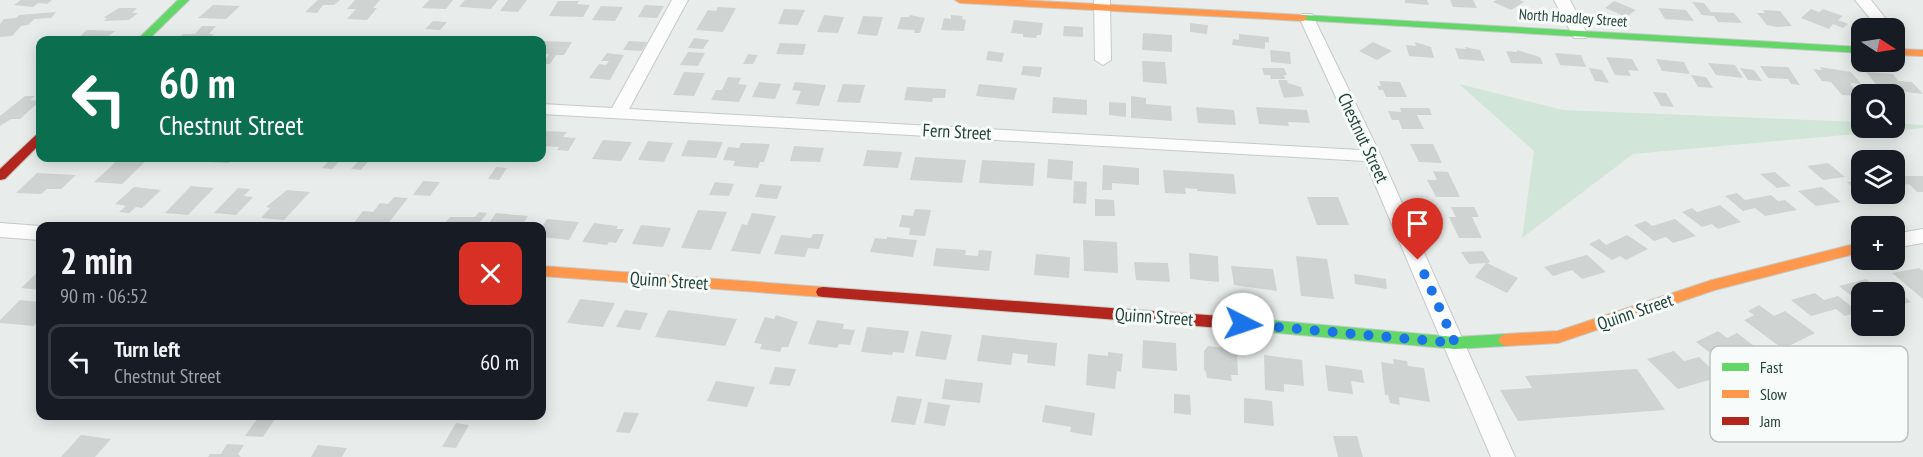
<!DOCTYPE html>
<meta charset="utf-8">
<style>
body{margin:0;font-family:"PT Sans Narrow",sans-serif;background:#242831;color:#f1f3f6;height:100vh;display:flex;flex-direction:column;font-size:22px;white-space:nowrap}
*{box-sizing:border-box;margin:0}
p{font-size:20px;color:#9ea1a6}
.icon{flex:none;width:33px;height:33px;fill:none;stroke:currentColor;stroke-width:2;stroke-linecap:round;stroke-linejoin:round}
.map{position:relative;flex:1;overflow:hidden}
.sheet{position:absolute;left:36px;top:222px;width:510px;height:198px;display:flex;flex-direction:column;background:#171b24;border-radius:12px;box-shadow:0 3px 15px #0003}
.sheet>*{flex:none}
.guide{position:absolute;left:36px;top:36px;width:510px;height:126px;border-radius:12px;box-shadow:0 3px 15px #0003;background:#0b6e4f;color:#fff;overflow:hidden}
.needle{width:39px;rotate:102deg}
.controls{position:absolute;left:1851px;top:18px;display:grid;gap:12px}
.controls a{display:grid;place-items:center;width:54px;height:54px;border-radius:12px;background:#171b24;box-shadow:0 3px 15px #0003;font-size:30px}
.pin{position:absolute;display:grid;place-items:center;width:51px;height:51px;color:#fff;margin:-62px -26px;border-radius:50% 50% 50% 0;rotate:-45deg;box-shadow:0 0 6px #0007}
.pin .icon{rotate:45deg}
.me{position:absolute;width:66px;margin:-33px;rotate:94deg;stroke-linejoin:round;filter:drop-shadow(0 0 4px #0008)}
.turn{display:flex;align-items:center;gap:21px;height:126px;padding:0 24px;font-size:27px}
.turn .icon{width:78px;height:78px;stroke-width:2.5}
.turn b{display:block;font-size:42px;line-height:51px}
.round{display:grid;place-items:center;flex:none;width:63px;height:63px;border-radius:12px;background:#242831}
.summary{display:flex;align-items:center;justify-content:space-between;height:102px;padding:0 24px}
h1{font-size:36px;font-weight:600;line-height:45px}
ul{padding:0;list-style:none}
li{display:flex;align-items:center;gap:18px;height:75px;margin:0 12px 9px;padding:0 12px;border:3px solid #363941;border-radius:12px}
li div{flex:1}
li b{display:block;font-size:22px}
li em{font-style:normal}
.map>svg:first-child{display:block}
</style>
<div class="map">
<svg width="1923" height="457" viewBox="0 0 1923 457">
<rect width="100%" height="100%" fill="#e8edeb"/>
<path fill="#d1e6d8" d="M1459,84l104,26 298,12 1,6h32l1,-5 28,2v3l-290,26 -111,84 12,-87z"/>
<g fill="#cfd4d2">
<path d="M21,0h31l-5,4 -9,-1 -5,4 -19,-2z"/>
<path d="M318,0h22l-6,5h-11l-6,8 -12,-1z"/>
<path d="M355,0h25l-7,8h4l-10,12 -20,-1 9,-10h-9z"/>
<path d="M429,0h24l-7,9 -24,-1z"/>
<path d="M465,0h33l-7,9 -32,-2z"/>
<path d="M508,0h19l-9,12 -18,-1z"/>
<path d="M1405,0h22l2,5 -24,-2z"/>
<path d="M1450,0h23l4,8 -24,-1z"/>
<path d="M1496,0h24l4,2 -13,8 -18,-8z"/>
<path d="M558,1h21l-2,3 13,1 -7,12 -34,-1z"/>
<path d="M1614,1l22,9 -10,7 -21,-9z"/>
<path d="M1692,2l12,1 7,9 23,1 8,10 -24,-1 -4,-6 -12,-1z"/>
<path d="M213,5l27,1 -14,13 -28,-1z"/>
<path d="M645,5l19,1 -7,12 -19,-1z"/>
<path d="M601,6l22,1 -8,14 -23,-1z"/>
<path d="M718,7l18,1 -13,24 -27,-2 12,-20 8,1z"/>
<path d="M119,8h18l-5,5h6l-9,7 -25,1 3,-3h-4z"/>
<path d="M1658,8l28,2 8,11 -29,-2z"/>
<path d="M784,9l21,1 -7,15 -20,-1z"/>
<path d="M1811,9l8,3 4,-3 20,7 -5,4 10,4 -5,4 -10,-4 -4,5 -28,-11z"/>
<path d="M1763,10l17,1 12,15 -15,1 -10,-2 -10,-12h8z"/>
<path d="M56,12l-5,6 -17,1 -6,6 -7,1 -9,10 -12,1v-13l4,-5 12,-1 3,-3z"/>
<path d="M824,15l20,2 -6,16 -21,-1z"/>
<path d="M910,15l15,3 -5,15h-6l1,-3 -18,-1 4,-12h8z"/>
<path d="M951,15l12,1 -1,3 4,1 -2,11 -23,-1 3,-12 7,1z"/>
<path d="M863,16l20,1 -6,19 -20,-2z"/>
<path d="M1014,20l29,3 -2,12h-4l-1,3 -13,-1v-3l-12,-1z"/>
<path d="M433,21l14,1 -7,8 -15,-1z"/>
<path d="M1190,23l18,2 -1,9 -17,-2z"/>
<path d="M202,26h14l-7,8h5l-6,6h-31l6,-6h12z"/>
<path d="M1064,26l19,1v10l-20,-1z"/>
<path d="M87,30l28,1 -11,9h-28z"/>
<path d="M1143,33l29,2v17l-30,-2z"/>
<path d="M1239,34l30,3v6l-4,-1v7l-33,-4 1,-6 6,1z"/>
<path d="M694,38l15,2 -6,9 -15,-1z"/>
<path d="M543,41l29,1 -8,13h-8l-6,9h-7l6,-10h-7z"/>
<path d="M629,41l18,1 -5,9 -19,-1z"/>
<path d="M1373,42l19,9 -15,9 -18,-9z"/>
<path d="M1415,42l16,5 3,11 -25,-2 -3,-11 10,1z"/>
<path d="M780,43l26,1 -3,11 -27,-1z"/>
<path d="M1465,47l15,3 5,11 -26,-2 -4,-11 11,1z"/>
<path d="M1270,50l20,2 1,12 -20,-2z"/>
<path d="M1517,50l23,7 3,7 -32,-1 -5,-12 11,1z"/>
<path d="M988,51l16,2 -2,9 -16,-2z"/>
<path d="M688,52l17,1 -7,13 -18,-1z"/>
<path d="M607,53l17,2 -14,25 -21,-2 10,-14 7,1 3,-4h-8z"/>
<path d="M1555,53l26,2 5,12 -26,-2z"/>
<path d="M748,54l10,1 -5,9h-10z"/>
<path d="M1606,57l26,2 7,12 -11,-1 3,6 -16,-1z"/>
<path d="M1656,59l28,3 6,12 -28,-3z"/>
<path d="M1142,61l23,1 2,22 -24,-2z"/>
<path d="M1708,63l27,2 8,13 -27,-3z"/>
<path d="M1023,66l19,1 -2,10 -19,-2z"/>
<path d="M1760,66l28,1 12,18 -9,-1 -3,-5 -20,-1z"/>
<path d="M1820,67l31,5 10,12 -11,-1 10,13 -18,-1 -11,-13 -9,-1 -9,-12 9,1z"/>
<path d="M1262,68h22l3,7h-3l1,4h-14l-1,-4h-6z"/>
<path d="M1589,68l13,2 7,13 -14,-2z"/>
<path d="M1740,68l14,2 8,11 -14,-1z"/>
<path d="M684,72l21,1 -11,23 -21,-1z"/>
<path d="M1866,72l27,2 5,7 14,1 11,12 -43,-5z"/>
<path d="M1691,75l15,2 7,11 -15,-1z"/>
<path d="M728,77l13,1 -3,6 9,1 -8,17 -28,-2 5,-10h6z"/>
<path d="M1278,80h9l1,3 13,4 3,9 -20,2z"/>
<path d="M1379,81l21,1 7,15h-21l-3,-7h-4l-2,-4h4z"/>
<path d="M759,82l22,2 -6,15 -23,-2z"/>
<path d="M795,82l31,3 -7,21 -23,-2 5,-13 -9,-1z"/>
<path d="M843,84l22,1 -5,18 -23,-1z"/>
<path d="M979,84l38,4 -3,12 -38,-4z"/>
<path d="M907,87l39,2 -1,9h-12l-1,4 -28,-2z"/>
<path d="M1653,92l13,1 8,14 -13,-1z"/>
<path d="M25,96h10l-5,4 10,1 -20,18h-9l-11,7v-10z"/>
<path d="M1131,96l15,2v6l25,2 1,15 -41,-3z"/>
<path d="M1053,97l34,3v15l-35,-2z"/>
<path d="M1109,102l17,1v14l-17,-2z"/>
<path d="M1196,107l38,3 2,15 -38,-2z"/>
<path d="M1256,107l51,3 3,13 -22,-1 1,4 -30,-2z"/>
<path d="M1400,108h29l3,7h-15l7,14h-22l-3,-9h-7l-4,-9 13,1z"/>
<path d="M542,131l25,1 -4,5 13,1 -8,13 -11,-1 2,-3 -17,-1z"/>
<path d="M603,140l29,2 -11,19 -29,-2z"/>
<path d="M688,140l35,2 -7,16 -35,-2z"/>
<path d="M648,141l25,2 -9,19 -26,-2z"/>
<path d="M741,143l29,1 -6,18h-4l-2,6 -25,-2 2,-5 -12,-1 5,-13 11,1z"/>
<path d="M1410,144h23l9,19 -23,-1z"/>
<path d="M794,146l30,2 -4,14 -30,-1z"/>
<path d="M867,150l35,2 -4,16 -35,-2z"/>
<path d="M915,157l51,3 -4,23 -52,-3z"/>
<path d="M120,158l27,2 -25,24 -28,-2z"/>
<path d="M212,158h22l-5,5 -21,-1z"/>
<path d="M332,158h10l-10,11 -10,-1z"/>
<path d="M361,158h10l-10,12 -10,-1z"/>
<path d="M1048,159l25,2 -1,19 -25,-2z"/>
<path d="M982,160l53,3 -2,23 -54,-3z"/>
<path d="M1828,163l17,14 -22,3 -16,-14z"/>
<path d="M1103,165l36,3v17l-27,-2v7h-10z"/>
<path d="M496,167l11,1 -8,12 -11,-1z"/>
<path d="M1163,170l71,4 2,20 -39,-3v-2l-12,-1 1,6 -21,-1z"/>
<path d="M1433,171l15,1 12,25h-24l-9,-17h10z"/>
<path d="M1775,172l16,14 -14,2 -17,-14z"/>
<path d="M37,173l39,2 -15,14h-14l-6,5 -25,-1z"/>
<path d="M1894,176h29v16h-6l-8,-8 -15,2z"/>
<path d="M423,181l17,1 -10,14 -17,-1z"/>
<path d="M1074,181l13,1 -1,22 -13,-1z"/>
<path d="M1862,181v13l29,1 -27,2 -17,-15z"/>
<path d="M715,182l19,2 -5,12 -20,-1z"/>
<path d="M760,184l22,2 -5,13 -22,-2z"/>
<path d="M191,186l23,2 -26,27 -23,-2z"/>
<path d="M134,187l27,3 -19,18 -6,-1 -7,6 -10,-1 7,-6 -11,-2z"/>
<path d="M1822,187l19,15 -25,4 -18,-15z"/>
<path d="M238,188l12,1 -6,7 9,1 -17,18 -22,-2z"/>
<path d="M287,190l23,2 -26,28 -23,-2 9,-10 -4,-1z"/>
<path d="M1737,193l8,7 26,-5 7,6 7,-1 12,10 -32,6 -10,-8 -12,3 -18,-15z"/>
<path d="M394,197l14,1 -22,28 -33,-2 10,-13 10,1 7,-9 8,1z"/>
<path d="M1307,197h31l11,28h-32z"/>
<path d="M1095,199l19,1 1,16h-20z"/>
<path d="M1720,205l21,17 -23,7 -6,-5 -10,3 -20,-15 10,-4 5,4z"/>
<path d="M1451,207h23l5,10h-7l10,21h-23l-10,-21h7z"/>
<path d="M915,209l16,1 -6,26 -16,-1 1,-7 -11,-1 3,-12 11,1z"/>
<path d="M698,210l29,2 -16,38 -30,-2z"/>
<path d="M479,212l8,1 -10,13h-34l7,-9h25z"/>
<path d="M496,213l32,3 -6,10h-35z"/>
<path d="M752,213l24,3 -16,38 -29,-3 11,-27 5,1z"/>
<path d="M547,219l32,3 -10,18 -27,-3v-10z"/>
<path d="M1675,219l21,17 -23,7 -7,-6 -12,4 -20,-16 12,-4 6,5z"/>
<path d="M594,223l24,3 -2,3h8l-8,14 -7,-1 -2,3 -25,-3z"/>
<path d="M641,225l30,3 -8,19 -31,-3z"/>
<path d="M813,234h11l-5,15 -11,-1 -3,9 -31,-3 7,-19 30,3z"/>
<path d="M1627,235l21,14 -22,11 -6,-4 -8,4 -23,-16 10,-5 7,6z"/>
<path d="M887,237l30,3 -4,17 -43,-5 5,-14 12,1z"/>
<path d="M1083,240l34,2 1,31 -34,-2z"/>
<path d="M936,248l30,2 -1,5 13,1 1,-6 13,1 -3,20 -56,-5z"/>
<path d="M1483,251l7,11 -3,1 31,15 -11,15 -32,-16 11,-14 -17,1 -8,-12z"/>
<path d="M1189,253l29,3 1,26 -29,-3z"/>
<path d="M1036,254l34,3 -1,21 -35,-3z"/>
<path d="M1587,255l19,17 -24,7 -10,-9 -19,6 -9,-9z"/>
<path d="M1296,256l31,3 7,40 -33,-3z"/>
<path d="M1134,262l34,1 2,19 -34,-2z"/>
<path d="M1231,266l42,3 4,22 -43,-6z"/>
<path d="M1919,268l4,3v28l-31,-26z"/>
<path d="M40,270v20l-19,-2z"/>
<path d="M1354,274l32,5 1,10 -32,-5z"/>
<path d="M1866,279l8,6 12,-3 25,20 -12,3 -5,-4v-9h-32v12l-23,-18z"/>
<path d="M1815,293l9,7 14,-4 21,16 -14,4 -9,-7 -25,7 -20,-16z"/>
<path d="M580,299l35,4 -12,24 -36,-4z"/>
<path d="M20,300l20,2v17l-6,7 -34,-3v-3z"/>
<path d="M1759,305l15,11 11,-5 30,22 -32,16 -39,-29 10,-5 -6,-4z"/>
<path d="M625,310l23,3 -8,17 -24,-3z"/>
<path d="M668,310l69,9 -12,27 -70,-9z"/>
<path d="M776,315l22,7 -10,25h-6l-2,5 -20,-3 2,-5 -8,-1 11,-26 9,2z"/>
<path d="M817,320l27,4 -1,5 12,1 -5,15 -11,-1 -2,4 -29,-4z"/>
<path d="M867,327l42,4 -5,22 -11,-1 -1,3 -31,-3z"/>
<path d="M921,331l31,4 -6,25 -31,-4z"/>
<path d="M1718,331l9,7 10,-5 25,19 -9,4 -6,-5 -24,12 -27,-21z"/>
<path d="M982,335l75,8 -2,23 -28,-3 1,-8 -15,-2 -2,12 -34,-4z"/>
<path d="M1143,340l33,3 1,28 -35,-3z"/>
<path d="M1208,346l21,2 1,6h7l1,21h-7l1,6 -25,-3 -1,-6 -2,-2v-19z"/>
<path d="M1674,351l10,10 15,-4 21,20 -42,12 -31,-30z"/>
<path d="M1108,352l15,2 -2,18 -4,-1 -2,18 -29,-4 2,-31 20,2z"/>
<path d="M1264,355l38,5 2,26 -20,-2v8l-19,-2z"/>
<path d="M1393,359l14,2 1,5 16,2 6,34 -31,-5 1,8 -10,-2 -2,-8h-3l-4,-33 13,2z"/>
<path d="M1325,365l37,5 2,13 -13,-2 2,13 -25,-3z"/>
<path d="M775,367l21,2 -6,17 -21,-2z"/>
<path d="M1637,369l28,41 -147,11 -18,-31 32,-2 -7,-12z"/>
<path d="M945,379l38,4 -3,20 -38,-4z"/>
<path d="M716,381l39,6 -8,20 -40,-6z"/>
<path d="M1174,394l16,1 1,20 -17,-2z"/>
<path d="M897,396l25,3 -7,26 -24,-3z"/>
<path d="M1244,398l28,3 2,25 -30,-3z"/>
<path d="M928,402l22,3 -5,21 -21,-3z"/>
<path d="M1045,405l50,8 -3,23 -22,-4 1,-5 -29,-5z"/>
<path d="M624,412l15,1 -9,20 -14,-1z"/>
<path d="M259,416h18l-14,21 -18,-1z"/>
<path d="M456,423l13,2 -13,23 -14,-1z"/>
<path d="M81,435l30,4 -16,18h-34z"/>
<path d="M1333,436h24l6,21h-25z"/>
<path d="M227,444l17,1 -6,9 3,3h-33l2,-3h11z"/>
<path d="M318,445l29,3 -5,9h-31z"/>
</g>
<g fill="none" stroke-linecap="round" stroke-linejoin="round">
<defs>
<g id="street">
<path d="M672,0h16l-59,109 731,41 -61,-133 3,-3h10l69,142 134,301h-24l-126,-296 -823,-47v-10l70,4z"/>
<path d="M1094,0h16l1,60 -8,5 -8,-5z"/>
<path d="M1554,0h16l18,35 -2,3h-12z"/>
<path d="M1855,0h16l22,28h-15z"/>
<path d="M0,223l41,3 -1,14 -40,-3z"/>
<path d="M1923,229v14l-29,5v-14z"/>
</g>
<g id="fast">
<path d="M178,0h11l-41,40h-11z"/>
<path d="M1303,15l559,32v6l-563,-33v-4z"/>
<path d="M1234,317l221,20 51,-3 5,2 3,4 -3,4 -5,2 -51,3 -221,-20 -5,-2 -2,-4 2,-4z"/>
</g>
<g id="slow">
<path d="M955,0h65l283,15 5,3 -5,3 -343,-18z"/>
<path d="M1894,49l29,1v6l-29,-1z"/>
<path d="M1862,242v10l-147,38 -157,53 -52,3 -5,-2 -3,-4 3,-4 5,-2 52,-3 154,-51z"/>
<path d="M542,266l281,21 5,1 2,4 -2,4 -5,1 -281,-21z"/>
</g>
<g id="jam">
<path d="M40,134v10l-35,35 -5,1v-11l36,-34z"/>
<path d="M823,287l411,30 5,2 2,4 -2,4 -5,2 -411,-32 -5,-1 -2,-4 2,-4z"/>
</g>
</defs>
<use href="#street" stroke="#c5cac8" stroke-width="2"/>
<use href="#fast" stroke="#c3cbc8" stroke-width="2"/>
<use href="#slow" stroke="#c3cbc8" stroke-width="2"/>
<use href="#jam" stroke="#c3cbc8" stroke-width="2"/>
<use href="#street" fill="#fcfcfc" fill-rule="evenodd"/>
<use href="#fast" fill="#63d668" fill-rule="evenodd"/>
<use href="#slow" fill="#ff974d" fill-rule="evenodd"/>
<use href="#jam" fill="#b3261e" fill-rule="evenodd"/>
</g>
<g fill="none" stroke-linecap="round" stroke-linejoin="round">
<path stroke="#1a73e8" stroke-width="10" stroke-dasharray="0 18" d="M1243,324l212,19 -37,-83"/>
</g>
<g text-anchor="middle" stroke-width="6" stroke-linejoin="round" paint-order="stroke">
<g font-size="15" fill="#24423a" stroke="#f7fbf9">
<text transform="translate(1573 18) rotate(4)" y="5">North Hoadley Street</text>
</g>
<g font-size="18" fill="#24423a" stroke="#f7fbf9">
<text transform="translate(957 132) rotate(3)" y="6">Fern Street</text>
<text transform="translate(1363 138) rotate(65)" y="6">Chestnut Street</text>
<text transform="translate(669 281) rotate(4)" y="6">Quinn Street</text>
<text transform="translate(1635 312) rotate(-19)" y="6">Quinn Street</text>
<text transform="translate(1154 317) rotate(4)" y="6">Quinn Street</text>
</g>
</g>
<rect x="1710" y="346" width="198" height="96" rx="9" fill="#f7fbf9" stroke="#b8c4c0" stroke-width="1.5"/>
<rect x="1722" y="363" width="27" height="8" fill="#63d668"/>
<rect x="1722" y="390" width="27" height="8" fill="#ff974d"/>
<rect x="1722" y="417" width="27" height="8" fill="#b3261e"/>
<g font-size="16" fill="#24423a">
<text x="1760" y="373">Fast</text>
<text x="1760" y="400">Slow</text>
<text x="1760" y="427">Jam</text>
</g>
</svg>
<div class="controls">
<a><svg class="needle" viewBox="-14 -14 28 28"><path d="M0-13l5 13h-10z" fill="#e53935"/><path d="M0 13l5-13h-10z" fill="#9ea1a6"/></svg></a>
<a><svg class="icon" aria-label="search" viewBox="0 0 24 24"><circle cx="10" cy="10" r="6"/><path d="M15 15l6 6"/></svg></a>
<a><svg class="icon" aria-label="layers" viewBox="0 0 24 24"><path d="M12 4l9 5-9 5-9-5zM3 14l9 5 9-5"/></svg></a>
<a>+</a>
<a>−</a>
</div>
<div class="pin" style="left:1418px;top:260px;background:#d93025"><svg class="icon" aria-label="arrive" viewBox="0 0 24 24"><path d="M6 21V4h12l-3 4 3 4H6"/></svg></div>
<svg class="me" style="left:1243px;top:324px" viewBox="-20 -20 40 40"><circle r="19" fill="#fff"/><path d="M0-13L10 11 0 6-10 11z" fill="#1a73e8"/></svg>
<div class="guide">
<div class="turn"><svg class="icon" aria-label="left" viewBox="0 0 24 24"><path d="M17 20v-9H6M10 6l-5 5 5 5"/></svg><div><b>60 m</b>Chestnut Street</div></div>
</div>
<section class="sheet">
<div class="summary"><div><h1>2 min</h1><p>90 m · 06:52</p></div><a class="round" style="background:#d93025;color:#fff"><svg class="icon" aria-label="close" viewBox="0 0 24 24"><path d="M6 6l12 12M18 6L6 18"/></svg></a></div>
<ul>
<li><svg class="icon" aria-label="left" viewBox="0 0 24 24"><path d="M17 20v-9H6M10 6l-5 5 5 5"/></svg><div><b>Turn left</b><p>Chestnut Street</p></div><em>60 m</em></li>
</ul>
</section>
</div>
